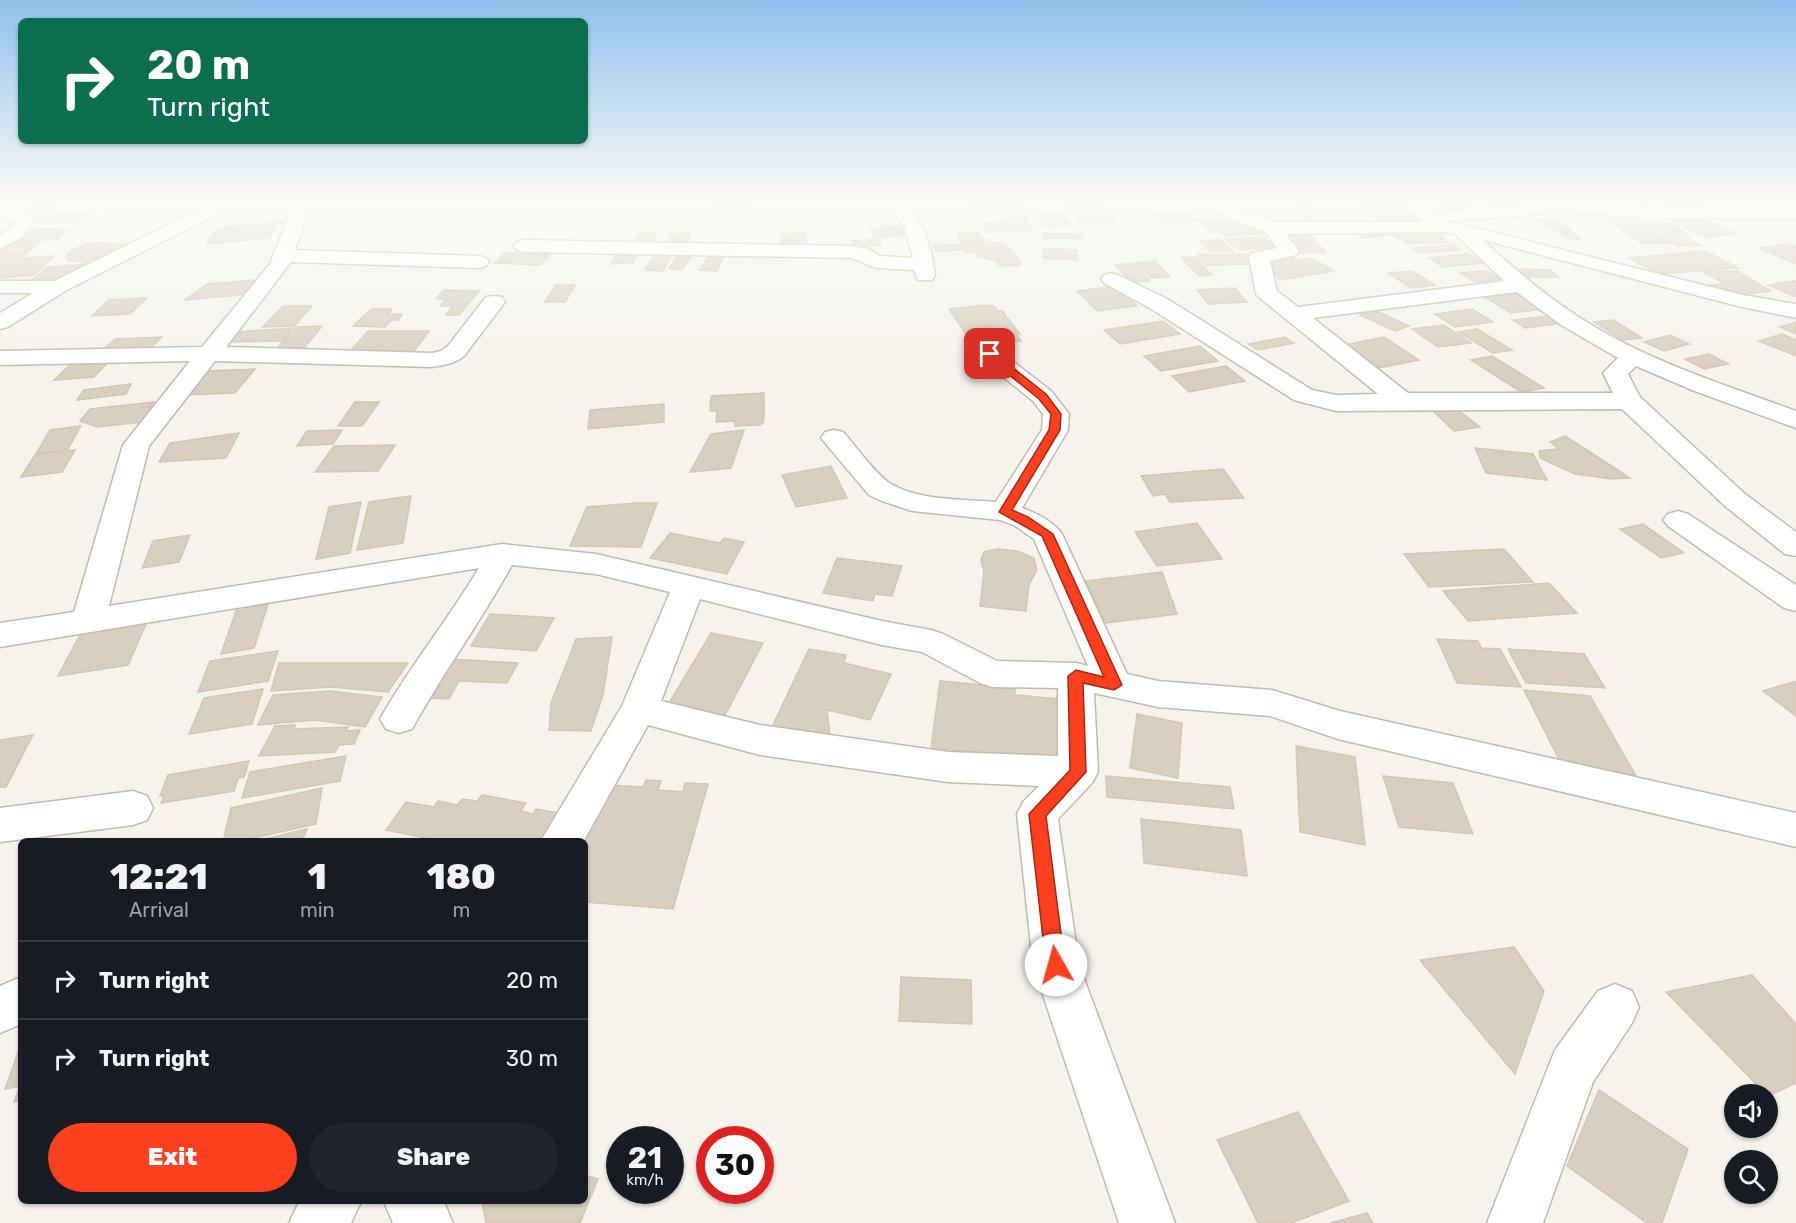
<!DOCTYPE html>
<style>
body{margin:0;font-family:Rubik,sans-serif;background:#20242c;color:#f1f3f6;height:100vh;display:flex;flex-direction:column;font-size:22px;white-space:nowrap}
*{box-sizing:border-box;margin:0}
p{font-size:20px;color:#9ea1a6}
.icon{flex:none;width:33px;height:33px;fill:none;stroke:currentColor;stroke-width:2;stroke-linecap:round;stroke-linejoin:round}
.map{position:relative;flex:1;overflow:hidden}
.details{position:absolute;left:18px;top:838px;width:570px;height:366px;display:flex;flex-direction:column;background:#171b24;border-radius:9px;box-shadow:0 2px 4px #0004}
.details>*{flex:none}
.guide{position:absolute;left:18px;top:18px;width:570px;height:126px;border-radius:9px;box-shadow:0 2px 4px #0004;background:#0b6e4f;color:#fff;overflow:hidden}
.buttons{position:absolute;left:1724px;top:1084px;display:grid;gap:12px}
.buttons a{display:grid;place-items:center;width:54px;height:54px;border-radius:50%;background:#171b24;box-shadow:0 2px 4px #0004;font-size:30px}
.speed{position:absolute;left:606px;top:1126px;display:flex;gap:12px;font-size:30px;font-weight:700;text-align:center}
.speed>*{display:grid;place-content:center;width:78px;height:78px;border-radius:50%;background:#171b24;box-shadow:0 2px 4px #0004;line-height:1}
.speed small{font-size:15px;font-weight:400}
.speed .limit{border:9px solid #d22;background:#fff;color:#111}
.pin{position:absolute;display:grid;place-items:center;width:51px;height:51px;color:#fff;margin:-26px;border-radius:12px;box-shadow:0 3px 9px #0006}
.me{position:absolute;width:66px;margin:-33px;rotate:353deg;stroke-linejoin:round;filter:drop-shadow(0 0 4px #0008)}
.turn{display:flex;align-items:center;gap:21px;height:126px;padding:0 30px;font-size:27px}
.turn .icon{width:78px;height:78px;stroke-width:2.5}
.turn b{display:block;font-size:42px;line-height:51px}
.eta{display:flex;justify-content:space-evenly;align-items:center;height:102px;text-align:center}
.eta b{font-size:36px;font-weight:800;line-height:42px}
.button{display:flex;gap:12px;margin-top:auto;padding:12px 30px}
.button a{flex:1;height:69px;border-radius:36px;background:#fc3f1d;color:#fff;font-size:24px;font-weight:800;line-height:69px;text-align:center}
.button a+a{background:#20242c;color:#f1f3f6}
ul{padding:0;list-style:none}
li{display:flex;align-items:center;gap:18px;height:78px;padding:0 30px;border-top:2px solid #363941}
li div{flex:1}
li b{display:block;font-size:22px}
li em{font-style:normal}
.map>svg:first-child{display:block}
</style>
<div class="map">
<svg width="1796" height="1223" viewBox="0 0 1796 1223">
<rect width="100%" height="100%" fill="#f6f3ec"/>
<g fill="#d8cfc1" stroke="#d3c7b4" stroke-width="1.5">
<path d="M39,199h27l-12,11 -30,3z"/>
<path d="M711,199h41l-1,6 -19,4v4l-13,1 1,-5h-11z"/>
<path d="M1290,199h14l17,25h-15z"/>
<path d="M1352,199h45l24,24h-37z"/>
<path d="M1432,199h27l15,11h-27z"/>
<path d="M998,201h22l8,18h-23z"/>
<path d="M1080,201l2,3 21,-1 12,19 -37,1 -12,-21z"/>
<path d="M1685,201l19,7 -23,3 -18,-8z"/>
<path d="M1523,202l9,6 -34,1 -9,-5z"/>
<path d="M968,204h28l3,12h-29z"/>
<path d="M64,212l-9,9 -23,2 9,-9z"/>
<path d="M90,212l-13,10 -23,1 13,-10z"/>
<path d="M1063,212l2,6 -27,1 -3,-6z"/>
<path d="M1178,213l10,1 8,7 -32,4 -11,-10z"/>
<path d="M1232,218l10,9 7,-1 13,8 -38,2 -3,-4 -8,1 -14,-13z"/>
<path d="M1555,218l26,21 -9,1 -36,-20z"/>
<path d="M287,219l-2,4 -8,1 -8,14 -63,6 11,-16 45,-4 2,-3z"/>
<path d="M1068,219l4,7 -29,1 -3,-7z"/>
<path d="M1605,219h26l39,24h-28z"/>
<path d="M1705,219l33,15 -33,3 -33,-16z"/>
<path d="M1028,221l5,9 -47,2 -4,-10z"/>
<path d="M1641,222h26l21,12h-27z"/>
<path d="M910,226l3,9 -40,2 -3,-9z"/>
<path d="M61,228l-2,2 11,-1 -13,10 -43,3 19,-12z"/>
<path d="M1382,230l8,5 -27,3 -7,-6z"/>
<path d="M1282,231h25l19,22h-26z"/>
<path d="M1384,231l53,2 11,10h-41z"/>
<path d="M977,232l10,9 -25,2 -5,-10z"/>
<path d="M639,233h18l-5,11h-17z"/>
<path d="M690,233v8l-21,1 1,-8z"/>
<path d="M804,233l2,9 -25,1v-9z"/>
<path d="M1044,233l39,1v5l-39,-1z"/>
<path d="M1663,236l24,1 14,9h-24z"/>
<path d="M1264,237l12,10 -37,3 -13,-11z"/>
<path d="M880,239l1,6 -28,2 -1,-6z"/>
<path d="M1221,239l12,12 -22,1 -12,-11z"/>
<path d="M40,242l-16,13 -24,1v-12z"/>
<path d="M93,242l39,3 -34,18 -30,-2 -3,-3 7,-8z"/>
<path d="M996,242l18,9 7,14 -23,1 -2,-5 -19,-5 -2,-3h-10l-2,-3 -27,1 -3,-5z"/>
<path d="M1790,244l6,2v18l-37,-16z"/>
<path d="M1452,245l8,5 -41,3 -7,-5z"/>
<path d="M1043,248l34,2v10l-34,-2z"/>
<path d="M1705,251l33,17 -79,6 -30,-16z"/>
<path d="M616,252h22l-5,11 -22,1z"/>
<path d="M505,253l44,2 -9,10 -45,-2z"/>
<path d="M1246,254l8,10 -49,1 -7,-10z"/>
<path d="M1468,254l14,9 -39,4 -14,-9z"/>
<path d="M1288,255l8,5 16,-2 22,13 -54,9 -14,-18z"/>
<path d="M23,256l-2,2 33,-2 -20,19 -34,3v-20z"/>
<path d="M654,256l17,1 -8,14 -18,-1z"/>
<path d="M677,256l14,1 -9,13 -14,-1z"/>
<path d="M708,257h16l-7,14 -18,-1z"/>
<path d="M1195,257l17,18 -13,1 -17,-18z"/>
<path d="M1155,261l15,16 -19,1 -15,-15z"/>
<path d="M1133,263l17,18 -19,1 -16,-17z"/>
<path d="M90,264l-32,17h-27l16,-14z"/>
<path d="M1516,269l34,1 9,7h-36z"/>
<path d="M1412,271l23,14 -24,3 -23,-15z"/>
<path d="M1486,271l15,8 -26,3 -14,-9z"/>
<path d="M1737,271l34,20 -39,5 -24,-11 18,-1 -23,-12z"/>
<path d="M256,280l-8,14 -63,6 22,-16z"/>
<path d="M1793,281l3,1v15l-28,-12z"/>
<path d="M555,285h20l-10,17h-20z"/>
<path d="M1116,286l21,20 -40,5 -20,-20z"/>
<path d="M1235,288l12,14 -39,2 -11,-14z"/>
<path d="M444,290l35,1 -20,24h-13l7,-9h-13l6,-7h-10z"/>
<path d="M1513,292l30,17 -32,4 -28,-17z"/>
<path d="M147,298l-17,16 -38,2 17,-16z"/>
<path d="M984,305l10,1 4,5h4l18,23h-4l5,7 -47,5 -25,-37z"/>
<path d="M283,306h29l-18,20 -31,1z"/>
<path d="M371,309h21l-4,5h15l-5,6h-7l-6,7 -32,-1z"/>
<path d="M1472,309l21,13 -38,5 -20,-13z"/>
<path d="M1374,310l35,16 -14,5 -35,-16z"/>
<path d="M1550,316l12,7 -37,5 -12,-8z"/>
<path d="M1613,320l29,18 -19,2 -29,-18z"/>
<path d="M1163,321l17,13 -60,10 -16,-14z"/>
<path d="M1796,322v12l-16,-7z"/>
<path d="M1444,325l27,18 -33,4 -26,-18z"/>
<path d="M322,326l-22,27h-27l23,-26z"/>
<path d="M292,328l-9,13 -54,1 8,-10z"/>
<path d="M1477,329l35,21 -19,3 -35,-21z"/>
<path d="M368,331h61l-18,24h-64z"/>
<path d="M1782,334l14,6v16l-37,-15z"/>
<path d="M1670,335l19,9 -25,7 -20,-9z"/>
<path d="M162,337l-16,16 -49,2 18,-16z"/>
<path d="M1285,337l9,6 -36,7 -9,-6z"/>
<path d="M1384,337l35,23 -41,8 -34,-23z"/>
<path d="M1200,346l18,15 -57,10 -17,-15z"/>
<path d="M1709,354l19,10 -24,5 -19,-10z"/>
<path d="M1492,356l52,32 -23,4 -50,-32z"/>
<path d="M110,360l-16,17 -40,3 16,-15z"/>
<path d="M1226,366l19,15 -56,11 -17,-16z"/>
<path d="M255,369l-20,24 -51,2 22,-24z"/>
<path d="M131,384l-5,10 -49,6 7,-10z"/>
<path d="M764,393v23l-1,7 -4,2 -24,1v-5l-19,1 1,-11h-7l1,-15z"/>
<path d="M155,402l-13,20 -45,5 -17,-6 10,-12z"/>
<path d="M355,402h24l-17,24h-24z"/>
<path d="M1449,403l31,24 -26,4 -25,-24z"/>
<path d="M664,404v18l-76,7 2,-19z"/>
<path d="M81,426l-13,23 -32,5 14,-24z"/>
<path d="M342,430l-9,14 -36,2 10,-15z"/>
<path d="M744,430l-13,38 -41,4 21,-38z"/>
<path d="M239,433l-13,25 -67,4 11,-19z"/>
<path d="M1565,436l65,42 -18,1 -37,-5 -35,-16 -1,-7 20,-2 -9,-7z"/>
<path d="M395,445l-17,26 -63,1 19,-26z"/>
<path d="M1475,448l58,6 14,26 -61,-7z"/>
<path d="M75,450l-13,22 -41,5 14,-22z"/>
<path d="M831,466l16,32 -51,9 -14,-32z"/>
<path d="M1223,469l21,29 -74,4 -5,-8 -12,2 -12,-20z"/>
<path d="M411,496l-8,47 -46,7 12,-48z"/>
<path d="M361,502l-11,51 -34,6 13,-52z"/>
<path d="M636,503h21l-16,44 -71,-1 17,-39z"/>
<path d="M1197,523l25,36 -65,7 -22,-34z"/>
<path d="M1643,524l41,29 -23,5 -41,-29z"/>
<path d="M670,533l50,10 4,-5 20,4 -17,32 -77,-16z"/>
<path d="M190,535l-11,27 -37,6 11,-27z"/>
<path d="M997,549l20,2 17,7 3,12 -8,15 -3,26 -46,-5 4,-34 -3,-12 3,-8z"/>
<path d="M1504,549l29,33 -104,5 -25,-33z"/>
<path d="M837,558l65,8 -10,30 -17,-2 -2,7 -50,-8z"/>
<path d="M1162,572l15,42 -71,9 -21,-42z"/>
<path d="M1549,583l28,30 -109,8 -25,-30z"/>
<path d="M270,598l-16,50 -33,6 18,-51z"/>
<path d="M490,614l64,4 -18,33 -65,-5z"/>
<path d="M147,622l-19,43 -70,11 23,-43z"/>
<path d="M711,633l52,10 -40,76 -57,-11z"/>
<path d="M612,637l-9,58 -12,36 -42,-1 2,-27 25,-64z"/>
<path d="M1437,639l41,2 3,7 19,1 21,38 -64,-4z"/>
<path d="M809,649l37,6 -2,8 47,11 -21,46 -43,-10 3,25 -60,-4z"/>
<path d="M1508,649l76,5 21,34 -79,-5z"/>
<path d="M278,651l-10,30 -70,11 12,-31z"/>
<path d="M450,659l68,4 -11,20 -48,-2 -10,18 -22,-1z"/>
<path d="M279,663h129l-20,29 -57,-5 -60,4z"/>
<path d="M940,681l75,7v7l43,4 4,61 -131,-12z"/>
<path d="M1796,681v35l-33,-25z"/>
<path d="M263,689l-11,35 -63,10 15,-36z"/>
<path d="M1524,690l66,6 50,87 -72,-6z"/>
<path d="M330,691l52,6 -17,30 -49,-7 -58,5 15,-30z"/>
<path d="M1137,714l45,9 -4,55 -48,-10z"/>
<path d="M295,725l-1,4 54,-2 -3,4 15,-1 -6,14 -15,1 -4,7 -76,4 16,-30z"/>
<path d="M33,735l-27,52h-6v-47z"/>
<path d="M1296,746l59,11 10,88 -65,-13z"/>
<path d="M346,756l-6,25 -98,17 8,-26z"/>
<path d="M249,761l-5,16 -6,1 -4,13 -73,12 3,-7h-4l8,-21z"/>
<path d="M1106,776l124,11 4,22 -127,-12z"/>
<path d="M1383,776l70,7 20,51 -74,-7z"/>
<path d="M646,780l15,1 -3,9 25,2 2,-9 23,1 -35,125 -88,-7v-57l23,-60 35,2z"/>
<path d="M322,788l-6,36 -80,18h-13l8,-34z"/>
<path d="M482,795l44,8 -5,8 12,3 3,-5 29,5 -16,28h-105l-58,-12 20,-28 28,5 4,-6 20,4 4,-6 15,2z"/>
<path d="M1141,819l100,11 6,46 -103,-13z"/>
<path d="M307,829l-5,13h-50z"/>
<path d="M1514,947l30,44 -29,83 -95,-114z"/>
<path d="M1752,975l44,49v59l-28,13 -102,-104z"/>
<path d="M901,977l70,3 1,44 -73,-3z"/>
<path d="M21,1044v56l-7,2 6,-16 -15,3z"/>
<path d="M1599,1090l89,59 -26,74h-15l-80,-57z"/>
<path d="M1298,1112l51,89 -58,22h-33l-41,-83z"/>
<path d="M585,1175l13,4 -18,44h-94l-4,-21h103z"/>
<path d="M1367,1213l6,10h-43z"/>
</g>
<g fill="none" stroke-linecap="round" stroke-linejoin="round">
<defs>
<g id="minor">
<path d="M119,199h123l-3,4 -174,88 -57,36 -8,2v-16l33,-20h-33v-12h54l154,-76 -145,8 -6,-1 -3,-4 3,-4 6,-1z"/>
<path d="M295,199h18l-18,51 184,6 7,2 3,4 -3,4 -7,2 -188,-6 -65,85 206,6 9,-2 7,-5 38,-49 8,-1 8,1 3,5 -41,54c-10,8 -20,9 -32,11l-217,-6 -66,85 -40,160 393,-62 94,10 286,67 49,9 12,4 54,27 79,2 12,3 -54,-127 -20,-14 -14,-5 -88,-9 -30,-10 -13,-6 -48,-57 4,-6 9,-2 9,2c12,13 34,44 48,52 29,17 72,15 105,18l46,-72 1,-16 -10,-13 -52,-42 -4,-5 4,-5 8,-2 8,2 54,42 18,23 -1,16 -46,78c14,5 31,13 40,26l65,140 31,7 114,9 68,21 456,102v34l-458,-108 -68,-23 -112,-9 -64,-14 4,79 -6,11 -34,36 21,146 96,258h-56l-86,-258 -16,-151 6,-12 16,-16 -91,-4 -188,-27 -112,-30 -65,117h-43l82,-136 48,-114 -74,-18 -84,-9c-31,56 -69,108 -100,164l-13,4 -13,-4 -6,-10c30,-53 68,-99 99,-151l-479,79v-24l74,-11 49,-167 67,-84 -190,4v-14l202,-4 68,-83zM700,599l182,46 40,7 58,31 12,4 66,1v68l-110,-4 -188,-27 -99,-24z"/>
<path d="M884,199h55l-9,5 -22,1c18,23 24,44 27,71l-3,4h-14l-4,-10 -38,-2 -24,-10 -328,-6 -7,-2 -3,-4 3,-4 7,-2 328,6 16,3 12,7 33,2 -9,-32z"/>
<path d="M1173,199l41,2 61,21h147l-23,-23h19l25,20 -2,-3 3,-4 6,-1 79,-6 28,-6h28v4l63,5 148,1v10l-148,-1 -94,-7 -25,4 -82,6 296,74 53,9v14l-54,-11 -259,-67c35,33 71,63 112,87 62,37 133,59 201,84v17l-104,-38 -56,-24 -8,8 12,23 105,97 51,38v24l-11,-2 -60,-48 -103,-97 -286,2 -42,-11 -141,-90 -49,-27 -3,-4 3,-4 7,-2 7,2 51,25 143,90 24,5 42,-1 -118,-96 -4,-4 -7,-37 3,-4 25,-5 -11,-16 -57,-22 -33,-7zM1445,232l10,2 49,47 -206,26 -21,-16 -7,-30 26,-6 3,-4 -13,-17zM1517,292l44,33 57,33 -15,15 10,20h-205l-95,-75z"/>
<path d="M0,206l27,5 7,10 -10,15 -24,13v-14l10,-7 6,-7 -16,-5z"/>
<path d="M1678,511l10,3 108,71v26l-12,-3 -116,-82 -5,-6 5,-6z"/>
<path d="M133,791l14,5 6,12 -6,12 -14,5 -133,17v-34z"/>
<path d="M21,977v47l-21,9v-47z"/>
<path d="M1615,984l17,7 7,16 -7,16 -39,59 -50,141h-56l68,-173 43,-59z"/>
<path d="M299,1202h62l-10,21h-62z"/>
<path d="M384,1202h60l9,21h-60z"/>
</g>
</defs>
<use href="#minor" stroke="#c2bbae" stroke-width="3"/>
<use href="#minor" fill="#fff" fill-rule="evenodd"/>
</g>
<linearGradient id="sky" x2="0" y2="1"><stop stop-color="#8fc1ec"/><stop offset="0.54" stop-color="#fbfaf6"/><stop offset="1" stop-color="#fbfaf6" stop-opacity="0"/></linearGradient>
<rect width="1796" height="371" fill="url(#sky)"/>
<path fill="#fc3f1d" stroke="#a42913" stroke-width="1.5" d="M986,352h7l53,42 15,20 -1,16 -48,80 16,7 25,17 69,151 -8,5 -31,-7 3,89 -40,44 19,149 -3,6 -6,3 -7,-3 -3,-6 -17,-151 41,-44 -2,-94 8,-6 28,7 -62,-141 -43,-24 50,-82 2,-16 -12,-15 -53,-43z"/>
</svg>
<div class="buttons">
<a><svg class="icon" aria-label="sound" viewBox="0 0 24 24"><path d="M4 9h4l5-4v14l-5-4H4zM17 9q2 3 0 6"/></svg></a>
<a><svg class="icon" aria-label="search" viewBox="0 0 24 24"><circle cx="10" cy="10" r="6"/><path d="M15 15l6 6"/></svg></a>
</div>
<div class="speed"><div>21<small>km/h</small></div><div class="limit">30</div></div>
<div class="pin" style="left:990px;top:354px;background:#d93025"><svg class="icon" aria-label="arrive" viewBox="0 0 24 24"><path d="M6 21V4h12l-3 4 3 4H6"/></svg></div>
<svg class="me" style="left:1056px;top:965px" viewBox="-20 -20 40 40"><circle r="19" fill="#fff"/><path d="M0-13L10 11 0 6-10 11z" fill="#fc3f1d"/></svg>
<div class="guide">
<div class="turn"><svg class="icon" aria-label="right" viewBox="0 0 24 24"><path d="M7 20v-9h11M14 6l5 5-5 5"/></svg><div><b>20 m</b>Turn right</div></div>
</div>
<section class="details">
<div class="eta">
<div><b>12:21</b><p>Arrival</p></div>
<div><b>1</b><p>min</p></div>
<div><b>180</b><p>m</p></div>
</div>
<ul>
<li><svg class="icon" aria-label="right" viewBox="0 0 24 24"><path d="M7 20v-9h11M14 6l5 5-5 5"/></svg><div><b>Turn right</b></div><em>20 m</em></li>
<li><svg class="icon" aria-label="right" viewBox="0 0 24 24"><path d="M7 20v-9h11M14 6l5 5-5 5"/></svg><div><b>Turn right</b></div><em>30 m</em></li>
</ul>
<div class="button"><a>Exit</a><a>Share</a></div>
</section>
</div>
